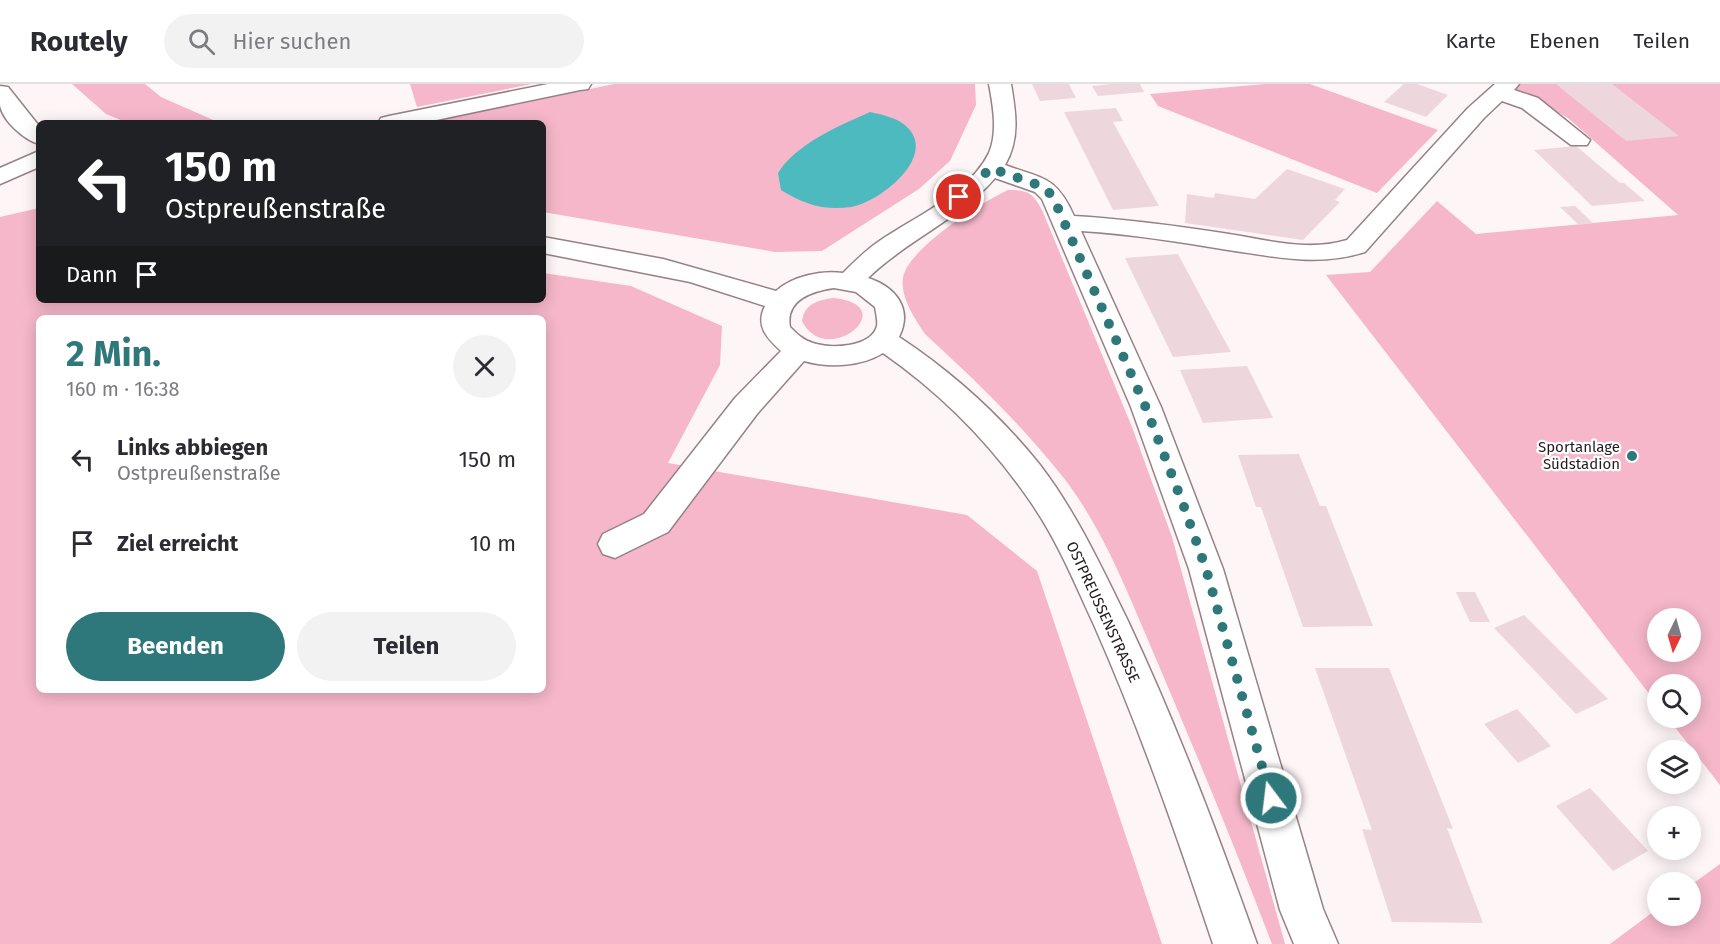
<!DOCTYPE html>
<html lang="de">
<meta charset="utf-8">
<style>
body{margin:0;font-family:"Fira Sans",sans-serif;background:#f2f2f3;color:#2b2b33;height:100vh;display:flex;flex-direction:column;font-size:22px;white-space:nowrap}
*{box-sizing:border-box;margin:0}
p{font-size:20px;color:#7c7c81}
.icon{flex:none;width:33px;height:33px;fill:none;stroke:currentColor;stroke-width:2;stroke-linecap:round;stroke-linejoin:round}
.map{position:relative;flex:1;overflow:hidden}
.sheet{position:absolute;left:36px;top:231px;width:510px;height:378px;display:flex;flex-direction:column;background:#fff;border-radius:9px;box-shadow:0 3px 15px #0003}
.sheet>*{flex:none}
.hud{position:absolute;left:36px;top:36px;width:510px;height:183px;border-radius:9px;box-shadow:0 3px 15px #0003;background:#202124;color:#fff;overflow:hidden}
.needle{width:39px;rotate:185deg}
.tools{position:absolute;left:1647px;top:524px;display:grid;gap:12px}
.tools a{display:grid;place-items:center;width:54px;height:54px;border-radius:50%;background:#fff;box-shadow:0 3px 15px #0003;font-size:30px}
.pin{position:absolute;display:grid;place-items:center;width:51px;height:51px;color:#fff;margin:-26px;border:3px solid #fff;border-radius:50%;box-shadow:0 2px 6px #0007}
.me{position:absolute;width:66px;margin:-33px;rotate:345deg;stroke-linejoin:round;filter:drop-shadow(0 0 4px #0008)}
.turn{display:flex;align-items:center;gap:21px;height:126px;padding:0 30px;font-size:27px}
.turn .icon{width:78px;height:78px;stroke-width:2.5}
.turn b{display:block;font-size:42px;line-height:51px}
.then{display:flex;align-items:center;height:57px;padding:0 30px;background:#0003;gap:12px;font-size:22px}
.round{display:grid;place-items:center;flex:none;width:63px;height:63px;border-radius:32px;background:#f2f2f3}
.headline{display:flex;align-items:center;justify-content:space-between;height:102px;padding:0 30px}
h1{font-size:36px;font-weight:700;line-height:45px;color:#2e787b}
.action{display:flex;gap:12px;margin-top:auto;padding:12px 30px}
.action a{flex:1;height:69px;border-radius:36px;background:#2e787b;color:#fff;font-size:24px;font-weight:700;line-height:69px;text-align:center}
.action a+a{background:#f2f2f3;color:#2b2b33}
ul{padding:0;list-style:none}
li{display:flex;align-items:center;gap:18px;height:84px;padding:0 30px}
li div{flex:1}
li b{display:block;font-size:22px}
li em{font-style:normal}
header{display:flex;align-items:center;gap:36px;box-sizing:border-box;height:84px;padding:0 30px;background:#fff;border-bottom:2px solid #e1e1e2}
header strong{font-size:28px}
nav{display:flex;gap:33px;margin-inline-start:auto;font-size:21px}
.search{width:420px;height:54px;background:#f2f2f3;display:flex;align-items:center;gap:15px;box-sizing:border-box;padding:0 21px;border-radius:33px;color:#7c7c81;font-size:22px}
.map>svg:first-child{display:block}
</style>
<header>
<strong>Routely</strong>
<div class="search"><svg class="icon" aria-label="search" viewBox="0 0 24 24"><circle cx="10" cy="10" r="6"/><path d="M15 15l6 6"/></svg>Hier suchen</div>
<nav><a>Karte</a><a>Ebenen</a><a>Teilen</a></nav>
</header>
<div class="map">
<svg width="1720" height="860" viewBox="0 0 1720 860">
<rect width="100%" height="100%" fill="#fef5f7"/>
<g fill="#f5b7c9" fill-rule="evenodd">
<path d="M72,0h73l16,13 59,26h-92l-22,-9z"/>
<path d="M410,0h122l-115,23z"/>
<path d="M614,0h361l1,21 -26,56 -31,28 -97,62 -47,1 -232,-40v-89h-116z"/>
<path d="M1265,0h45l128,46 -61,63 -219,-87 -8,-12z"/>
<path d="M1506,0h214v701l-53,-68h23v-33h-32l-1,20 -331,-429 44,-3 67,-71 39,33 202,-19 -110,-97zM1658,534h32v33h-32z"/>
<path d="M1008,106c20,0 25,3 34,20l90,217 40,110 113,407h-13c-40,-105 -83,-208 -127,-311 -23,-54 -45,-108 -82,-156 -41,-52 -89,-98 -138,-143 -10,-15 -25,-37 -22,-56 4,-29 79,-76 105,-88z"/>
<path d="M39,124v92h504v-27l88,13 91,40 -2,39 -52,98 299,52 70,56 125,373h-1162v-727zM39,234h504v372h-504z"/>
<path d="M833,214c72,7 -7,72 -31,23 2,-17 16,-21 31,-23z"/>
<path d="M1720,780v80h-110l47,-35 1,6h32l1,-30z"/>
</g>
<path fill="#4dbac0" d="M870,28c13,3 29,6 38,16 29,30 -30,75 -57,79 -26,4 -48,-3 -70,-17l-3,-17c19,-30 61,-47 92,-61z"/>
<g fill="#edd7dd">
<path d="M1032,0h37l7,14 -36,3z"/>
<path d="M1112,0h28l4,8 -46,4 -6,-10z"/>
<path d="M1404,0h13l31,11 -22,22 -42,-15z"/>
<path d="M1556,0h56l67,52 -53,5z"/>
<path d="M1116,24l7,13 -10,1 46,84 -46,4 -49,-98z"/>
<path d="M1576,62l44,37h4l21,18 -53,5 -58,-56z"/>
<path d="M1287,85l58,20 -10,11 5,2 -37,38 -118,-17 2,-29 27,4 1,-5 40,6z"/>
<path d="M1575,122l18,17 -14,2 -19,-18z"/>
<path d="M1178,170l24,45 29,53 -58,5 -48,-99z"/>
<path d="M1247,282l26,52 -70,5 -23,-53z"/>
<path d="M1299,370l21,52h6l47,120 -70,1 -42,-120h-5l-18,-52z"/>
<path d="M1456,508h19l15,30h-20z"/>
<path d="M1524,531l84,84 -32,15 -82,-86z"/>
<path d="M1315,584h74l64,161 -6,-1 36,95 -91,-1 -30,-93 10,1z"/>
<path d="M1517,625l34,37 -33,17 -34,-39z"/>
<path d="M1590,704l58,63 -35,20 -57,-65z"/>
</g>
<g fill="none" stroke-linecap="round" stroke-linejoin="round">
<defs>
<g id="minor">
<path d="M548,0h43l-3,5 -8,1 -158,33h-44l3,-5 8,-2z"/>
<path d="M989,0h22c5,29 9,55 -6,81 38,14 51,11 69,51 52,3 103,10 155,18 38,6 79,18 118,6l121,-132 27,-24h24l-5,6 24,8 52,42 -3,5h-16l-49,-37 -20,-7 -18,17 -119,134c-47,15 -89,5 -137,-2 -49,-8 -98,-16 -147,-19l80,176 62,162 100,340 15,35h-44l-14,-34 -91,-341 -58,-162 -89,-208 -7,-7 -40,-14c-35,41 -88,62 -127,100 28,9 45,31 31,59 53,35 101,78 141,128 36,47 61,101 87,154 50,106 91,215 130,325h-44c-36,-108 -73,-215 -119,-319 -19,-41 -36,-83 -62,-121 -40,-59 -90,-110 -149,-151 -23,14 -54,15 -79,8l-47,53 -89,118 -53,26 -12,-4 -5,-10 5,-10 41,-20 91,-116 46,-47c-14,-13 -26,-25 -16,-45l-75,-24 -147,-29v-16l120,22 113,32c17,-15 45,-21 67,-18 11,-11 22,-22 35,-31 36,-25 91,-48 111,-89 9,-21 4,-47 0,-69zM834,204l22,4 19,15c1,6 3,14 2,19 -6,22 -47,23 -64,17 -10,-3 -16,-9 -23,-16 -5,-27 22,-36 44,-39z"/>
<path d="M0,2l8,1 31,39v18c-15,-4 -37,-24 -39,-39 0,-6 0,-13 0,-19z"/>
<path d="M39,67v16l-39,17v-16z"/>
</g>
</defs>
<use href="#minor" stroke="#958287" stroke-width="3"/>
<use href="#minor" fill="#fff" fill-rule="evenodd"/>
</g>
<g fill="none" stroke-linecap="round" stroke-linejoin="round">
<path stroke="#2e787b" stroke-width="10" stroke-dasharray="0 18" d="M959,113l16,-12 15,-17 54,19 9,10 93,211 37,96 23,65 65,229"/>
</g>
<circle fill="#2e787b" stroke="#fff" stroke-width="2" cx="1632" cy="372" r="6"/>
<g text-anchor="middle" stroke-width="4.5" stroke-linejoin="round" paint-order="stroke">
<g font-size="15" fill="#241c1f" stroke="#fff" text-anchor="end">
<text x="1620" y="368">Sportanlage<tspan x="1620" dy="17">Südstadion</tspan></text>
</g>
<g font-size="15" fill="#241c1f" stroke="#fff">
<text transform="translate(1103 528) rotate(65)" y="5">OSTPREUSSENSTRASSE</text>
</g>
</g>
</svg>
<div class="tools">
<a><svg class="needle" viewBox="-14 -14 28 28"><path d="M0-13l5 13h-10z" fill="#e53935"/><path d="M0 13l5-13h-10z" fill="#7c7c81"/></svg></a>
<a><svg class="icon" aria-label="search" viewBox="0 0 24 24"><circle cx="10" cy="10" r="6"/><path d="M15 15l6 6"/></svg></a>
<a><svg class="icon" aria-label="layers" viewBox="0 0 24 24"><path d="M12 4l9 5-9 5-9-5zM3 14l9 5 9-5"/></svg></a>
<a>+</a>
<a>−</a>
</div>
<div class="pin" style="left:959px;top:113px;background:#d93025"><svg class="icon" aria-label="arrive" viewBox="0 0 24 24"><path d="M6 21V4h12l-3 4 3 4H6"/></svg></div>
<svg class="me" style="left:1271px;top:714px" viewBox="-20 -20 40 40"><circle r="17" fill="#2e787b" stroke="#fff" stroke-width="3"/><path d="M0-11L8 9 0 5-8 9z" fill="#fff"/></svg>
<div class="hud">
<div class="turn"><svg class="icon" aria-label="left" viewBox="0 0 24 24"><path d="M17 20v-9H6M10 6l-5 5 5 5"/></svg><div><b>150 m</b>Ostpreußenstraße</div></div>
<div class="then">Dann<svg class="icon" aria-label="arrive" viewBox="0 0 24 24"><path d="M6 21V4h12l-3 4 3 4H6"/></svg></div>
</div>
<section class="sheet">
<div class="headline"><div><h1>2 Min.</h1><p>160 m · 16:38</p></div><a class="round"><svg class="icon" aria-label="close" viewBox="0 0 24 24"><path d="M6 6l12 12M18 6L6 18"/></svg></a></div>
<ul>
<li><svg class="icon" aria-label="left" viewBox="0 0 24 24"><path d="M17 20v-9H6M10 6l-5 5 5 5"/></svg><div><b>Links abbiegen</b><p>Ostpreußenstraße</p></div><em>150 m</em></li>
<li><svg class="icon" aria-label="arrive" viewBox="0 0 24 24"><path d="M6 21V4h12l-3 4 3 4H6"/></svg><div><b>Ziel erreicht</b></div><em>10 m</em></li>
</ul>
<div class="action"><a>Beenden</a><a>Teilen</a></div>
</section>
</div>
